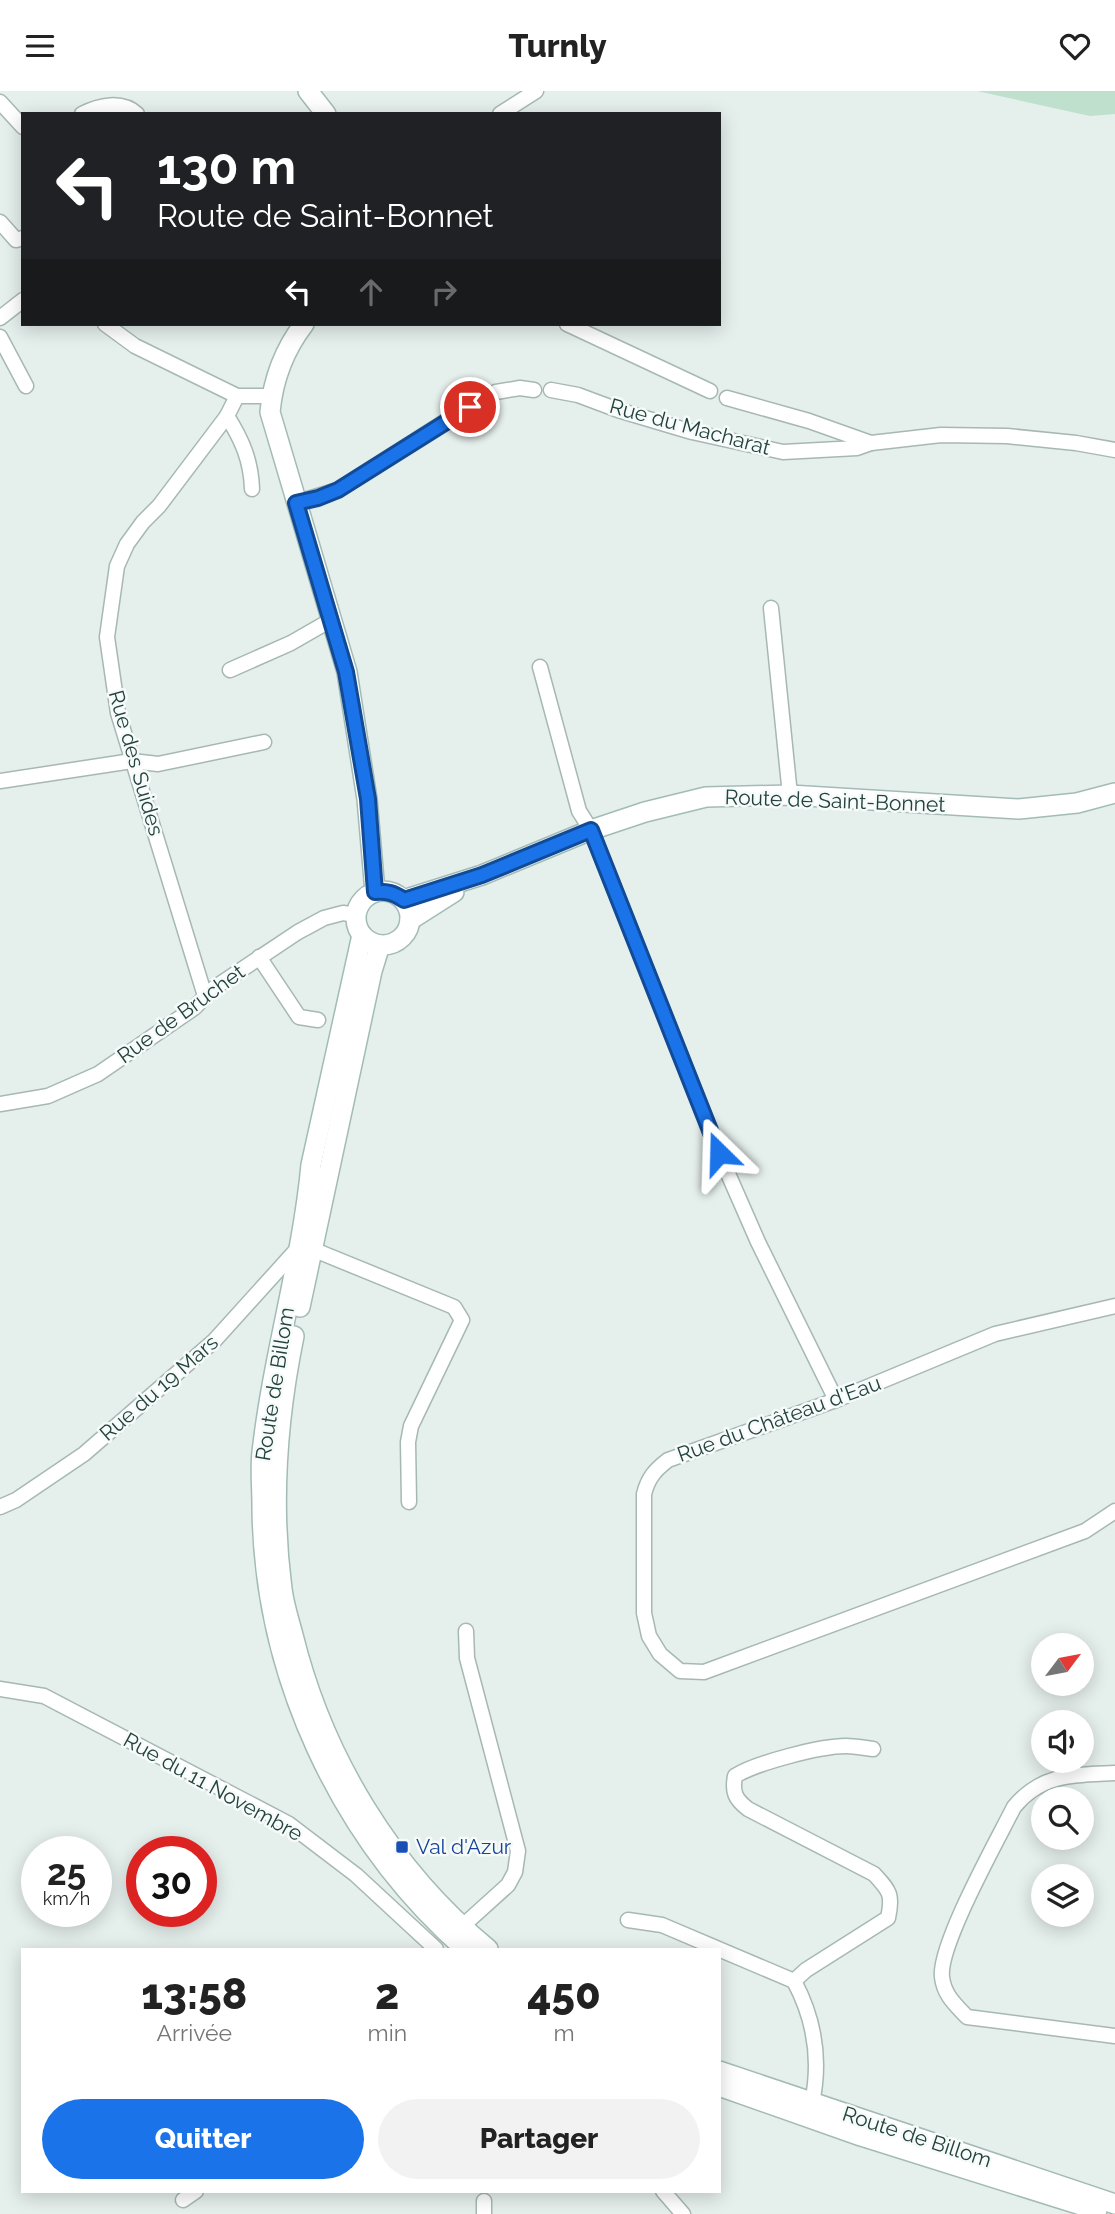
<!DOCTYPE html>
<html lang="fr">
<meta charset="utf-8">
<style>
body{margin:0;font-family:Raleway,sans-serif;background:#f2f2f2;color:#222;height:100vh;display:flex;flex-direction:column;font-size:26px;white-space:nowrap}
*{box-sizing:border-box;margin:0}
p{font-size:23px;color:#767676}
.icon{flex:none;width:38px;height:38px;fill:none;stroke:currentColor;stroke-width:2;stroke-linecap:round;stroke-linejoin:round}
.map{position:relative;flex:1;overflow:hidden}
.sheet{position:absolute;left:21px;top:1857px;width:700px;height:245px;display:flex;flex-direction:column;background:#fff;border-radius:0px;box-shadow:0 4px 18px #0003}
.sheet>*{flex:none}
.top-card{position:absolute;left:21px;top:21px;width:700px;height:214px;border-radius:0px;box-shadow:0 4px 18px #0003;background:#202124;color:#fff;overflow:hidden}
.needle{width:46px;rotate:58deg}
.buttons{position:absolute;left:1031px;top:1542px;display:grid;gap:14px}
.buttons a{display:grid;place-items:center;width:63px;height:63px;border-radius:50%;background:#fff;box-shadow:0 4px 18px #0003;font-size:35px}
.speed{position:absolute;left:21px;top:1745px;display:flex;gap:14px;font-size:35px;font-weight:700;text-align:center}
.speed>*{display:grid;place-content:center;width:91px;height:91px;border-radius:50%;background:#fff;box-shadow:0 4px 18px #0003;line-height:1}
.speed small{font-size:18px;font-weight:400}
.speed .limit{border:10px solid #d22;background:#fff;color:#111}
.pin{position:absolute;display:grid;place-items:center;width:60px;height:60px;color:#fff;margin:-30px;border:4px solid #fff;border-radius:50%;box-shadow:0 2px 7px #0007}
.me{position:absolute;width:77px;margin:-38px;rotate:338deg;stroke-linejoin:round;filter:drop-shadow(0 0 5px #0008)}
.turn{display:flex;align-items:center;gap:24px;height:147px;padding:0 21px;font-size:32px}
.turn .icon{width:91px;height:91px;stroke-width:2.5}
.turn b{display:block;font-size:49px;line-height:60px}
.lanes{display:flex;align-items:center;height:66px;padding:0 21px;background:#0003;justify-content:center;gap:35px;direction:ltr}
.lanes .off{opacity:.35}
.eta{display:flex;justify-content:space-evenly;align-items:center;height:119px;text-align:center}
.eta b{font-size:42px;font-weight:800;line-height:49px}
.button{display:flex;gap:14px;margin-top:auto;padding:14px 21px}
.button a{flex:1;height:80px;border-radius:42px;background:#1a73e8;color:#fff;font-size:28px;font-weight:800;line-height:80px;text-align:center}
.button a+a{background:#f2f2f2;color:#222}
header{display:flex;justify-content:space-between;align-items:center;height:91px;padding:0 21px;background:#fff;font-size:32px;font-weight:800}
.map>svg:first-child{display:block}
</style>
<header><svg class="icon" aria-label="menu" viewBox="0 0 24 24"><path d="M4 6h16M4 12h16M4 18h16"/></svg>Turnly<svg class="icon" aria-label="heart" viewBox="0 0 24 24"><path d="M12 20l-8-8c-3-5 5-10 8-4 3-6 11-1 8 4z"/></svg></header>
<div class="map">
<svg width="1115" height="2123" viewBox="0 0 1115 2123">
<rect width="100%" height="100%" fill="#e5efec"/>
<path fill="#bee0cc" d="M977,0h138v23l-25,2z"/>
<g fill="none" stroke-linecap="round" stroke-linejoin="round">
<defs>
<g id="street">
<path d="M0,11l23,25"/>
<path d="M82,23c17,-9 40,-14 55,0"/>
<path d="M500,23l36,-23"/>
<path d="M0,131l16,18 7,-2"/>
<path d="M0,227l23,-18"/>
<path d="M105,233l30,22 102,50h34"/>
<path d="M567,233l143,67"/>
<path d="M0,246l26,49"/>
<path d="M551,299l27,5 40,15 74,22 91,20 74,-4 14,-5"/>
<path d="M727,307l82,23 62,22 70,-8 66,1 69,7 39,7"/>
<path d="M227,325c15,24 24,44 25,73"/>
<path d="M295,412l43,-13 119,-76 39,-22 24,-4 14,2"/>
<path d="M771,517l19,187"/>
<path d="M540,576l39,144 12,19 128,323 39,89 78,158"/>
<path d="M230,579l61,-27 40,-23"/>
<path d="M0,690l132,-20 26,3 106,-22"/>
<path d="M259,866l40,60 19,3"/>
<path d="M205,905l-87,-283 -11,-76 10,-71 10,-22 16,-22 16,-16 68,-90 10,-20"/>
<path d="M0,1013l48,-8 50,-22 96,-66 20,-20 84,-56 26,-14 19,-5 13,2"/>
<path d="M312,1158l142,58 8,13 -51,106 -3,16 1,60"/>
<path d="M1115,1215l-120,28 -159,66 -168,60c-13,10 -20,18 -24,34v119l5,23 11,18 20,17 24,1 381,-141 30,-20"/>
<path d="M0,1416l16,-7 68,-46 130,-113 85,-94"/>
<path d="M0,1598l44,7 245,128 67,51 80,74"/>
<path d="M1115,1682c-41,2 -73,0 -101,34 -16,32 -76,139 -72,170 2,18 13,27 25,40l148,19"/>
<path d="M628,1829l34,5 132,56"/>
<path d="M457,1840l51,-46 7,-13 3,-21 -51,-193 -1,-27"/>
<path d="M812,2012c9,-43 3,-83 -18,-122l12,-11 82,-52c5,-23 2,-27 -14,-44l-126,-65c-13,-10 -16,-17 -13,-33 21,-13 85,-30 111,-30 9,0 18,2 27,3"/>
<path d="M663,2100l20,23"/>
<path d="M183,2109l13,-9"/>
<path d="M484,2123v-13"/>
</g>
<g id="secondary">
<path d="M308,0l18,23"/>
<path d="M304,233c-20,26 -31,56 -34,88l77,260 20,127 8,93"/>
<circle cx="383" cy="827" r="27"/>
<path d="M403,809l79,-25 109,-45 54,-18 61,-15 84,-2 229,14 58,-6 38,-10"/>
<path d="M410,829l44,-28"/>
<path d="M362,844l-51,230c-9,96 -38,190 -49,287 -2,17 0,36 0,53 1,168 77,333 203,444"/>
<path d="M300,1216l72,-336 8,-26"/>
<path d="M294,1245c-17,83 -23,170 -12,253 2,16 7,31 11,46 30,122 98,234 195,314"/>
<path d="M719,1980l396,133"/>
<path d="M719,1995l142,50 236,74"/>
</g>
</defs>
<use href="#street" stroke="#a7b8b4" stroke-width="17"/>
<use href="#secondary" stroke="#a3bbb6" stroke-width="22"/>
<use href="#street" stroke="#fff" stroke-width="14"/>
<use href="#secondary" stroke="#fff" stroke-width="19"/>
</g>
<g fill="none" stroke-linecap="round" stroke-linejoin="round">
<defs>
<path id="route" d="M470,316l-132,83 -20,8 -22,5 50,169 22,127 7,93c12,-1 19,1 29,8l78,-25 109,-45 128,323"/>
</defs>
<use href="#route" stroke="#114b97" stroke-width="18"/>
<use href="#route" stroke="#1a73e8" stroke-width="12"/>
</g>
<rect fill="#1a4fb4" stroke="#f6fbf9" stroke-width="2.5" x="395" y="1749" width="14" height="14" rx="3.5"/>
<g text-anchor="middle" stroke-width="5" stroke-linejoin="round" paint-order="stroke">
<g font-size="21" fill="#23423e" stroke="#f6fbf9">
<text transform="translate(690 336) rotate(15)" y="7">Rue du Macharat</text>
<text transform="translate(136 672) rotate(74)" y="7">Rue des Suides</text>
<text transform="translate(835 710) rotate(2)" y="7">Route de Saint-Bonnet</text>
<text transform="translate(181 923) rotate(-36)" y="7">Rue de Bruchet</text>
<text transform="translate(275 1293) rotate(-81)" y="7">Route de Billom</text>
<text transform="translate(159 1297) rotate(-41)" y="7">Rue du 19 Mars</text>
<text transform="translate(779 1328) rotate(-20)" y="7">Rue du Château d'Eau</text>
<text transform="translate(213 1696) rotate(29)" y="7">Rue du 11 Novembre</text>
<text transform="translate(917 2046) rotate(18)" y="7">Route de Billom</text>
</g>
<g font-size="21" fill="#164399" stroke="#f6fbf9" text-anchor="start">
<text x="416" y="1763">Val d'Azur</text>
</g>
</g>
</svg>
<div class="buttons">
<a><svg class="needle" viewBox="-14 -14 28 28"><path d="M0-13l5 13h-10z" fill="#e53935"/><path d="M0 13l5-13h-10z" fill="#767676"/></svg></a>
<a><svg class="icon" aria-label="sound" viewBox="0 0 24 24"><path d="M4 9h4l5-4v14l-5-4H4zM17 9q2 3 0 6"/></svg></a>
<a><svg class="icon" aria-label="search" viewBox="0 0 24 24"><circle cx="10" cy="10" r="6"/><path d="M15 15l6 6"/></svg></a>
<a><svg class="icon" aria-label="layers" viewBox="0 0 24 24"><path d="M12 4l9 5-9 5-9-5zM3 14l9 5 9-5"/></svg></a>
</div>
<div class="speed"><div>25<small>km/h</small></div><div class="limit">30</div></div>
<div class="pin" style="left:470px;top:316px;background:#d93025"><svg class="icon" aria-label="arrive" viewBox="0 0 24 24"><path d="M6 21V4h12l-3 4 3 4H6"/></svg></div>
<svg class="me" style="left:719px;top:1062px" viewBox="-20 -20 40 40"><path d="M0-17L14 15 0 8-14 15z" fill="#1a73e8" stroke="#fff" stroke-width="4"/></svg>
<div class="top-card">
<div class="turn"><svg class="icon" aria-label="left" viewBox="0 0 24 24"><path d="M17 20v-9H6M10 6l-5 5 5 5"/></svg><div><b>130 m</b>Route de Saint-Bonnet</div></div>
<div class="lanes"><svg class="icon" aria-label="left" viewBox="0 0 24 24"><path d="M17 20v-9H6M10 6l-5 5 5 5"/></svg><svg class="icon off" aria-label="ahead" viewBox="0 0 24 24"><path d="M12 20V5M6 11l6-6 6 6"/></svg><svg class="icon off" aria-label="right" viewBox="0 0 24 24"><path d="M7 20v-9h11M14 6l5 5-5 5"/></svg></div>
</div>
<section class="sheet">
<div class="eta">
<div><b>13:58</b><p>Arrivée</p></div>
<div><b>2</b><p>min</p></div>
<div><b>450</b><p>m</p></div>
</div>
<div class="button"><a>Quitter</a><a>Partager</a></div>
</section>
</div>
